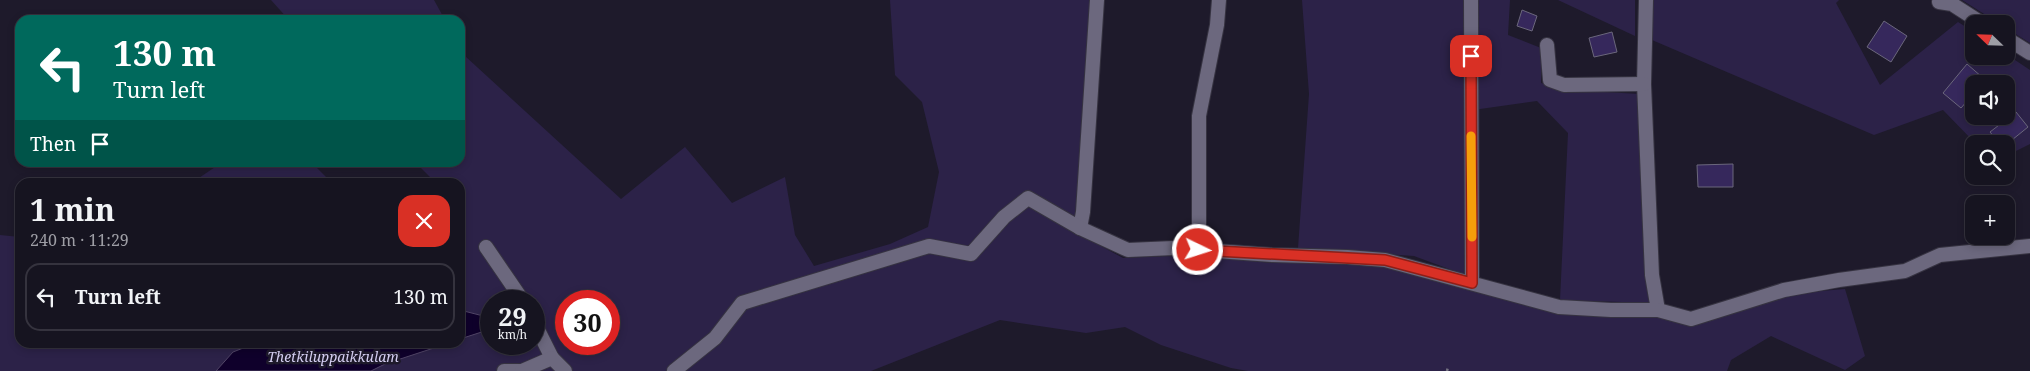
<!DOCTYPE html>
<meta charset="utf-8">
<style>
body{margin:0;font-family:"Noto Serif",serif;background:#23212d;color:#f1f3f6;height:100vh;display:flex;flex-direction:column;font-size:19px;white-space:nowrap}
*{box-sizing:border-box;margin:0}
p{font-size:16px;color:#9e9ea5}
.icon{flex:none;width:28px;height:28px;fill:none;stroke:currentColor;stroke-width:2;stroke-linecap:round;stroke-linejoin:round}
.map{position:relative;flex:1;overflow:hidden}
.details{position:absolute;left:15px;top:178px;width:450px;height:170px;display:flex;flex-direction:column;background:#161420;border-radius:15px;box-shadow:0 2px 8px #0003,0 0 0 1px #35333e}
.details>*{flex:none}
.top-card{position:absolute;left:15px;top:15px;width:450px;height:152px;border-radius:15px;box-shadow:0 2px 8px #0003,0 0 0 1px #35333e;background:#00695c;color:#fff;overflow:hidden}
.needle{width:32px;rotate:293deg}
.buttons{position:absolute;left:1965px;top:15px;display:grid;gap:10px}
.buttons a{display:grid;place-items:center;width:50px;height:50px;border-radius:10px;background:#161420;box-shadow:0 2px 8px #0003,0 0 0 1px #35333e;font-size:25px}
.speed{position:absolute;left:480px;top:290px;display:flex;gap:10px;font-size:25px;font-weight:700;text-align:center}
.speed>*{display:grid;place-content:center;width:65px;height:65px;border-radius:50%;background:#161420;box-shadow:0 2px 8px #0003,0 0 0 1px #35333e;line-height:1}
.speed small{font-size:12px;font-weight:400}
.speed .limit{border:8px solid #d22;background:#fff;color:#111}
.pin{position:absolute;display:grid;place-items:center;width:42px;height:42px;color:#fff;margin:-21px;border-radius:10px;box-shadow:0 2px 8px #0006}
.me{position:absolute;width:55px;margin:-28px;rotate:94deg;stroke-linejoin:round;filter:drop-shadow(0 0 4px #0008)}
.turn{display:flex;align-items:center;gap:18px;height:105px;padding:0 15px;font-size:22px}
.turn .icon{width:65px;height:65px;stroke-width:2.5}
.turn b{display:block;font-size:35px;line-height:42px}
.then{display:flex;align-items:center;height:48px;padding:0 15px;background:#0003;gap:10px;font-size:19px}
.round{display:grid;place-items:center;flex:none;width:52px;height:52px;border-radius:15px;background:#23212d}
.summary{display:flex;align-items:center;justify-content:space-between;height:85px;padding:0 15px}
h1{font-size:30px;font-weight:700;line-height:38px}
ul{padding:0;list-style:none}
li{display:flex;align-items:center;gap:15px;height:68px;margin:0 10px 8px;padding:0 5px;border:2px solid #35333e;border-radius:15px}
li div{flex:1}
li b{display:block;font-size:19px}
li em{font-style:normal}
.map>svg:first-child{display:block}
</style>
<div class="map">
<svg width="2030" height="371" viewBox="0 0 2030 371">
<rect width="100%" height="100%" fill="#1e1a2b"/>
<g fill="#2c2248" fill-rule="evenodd">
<path d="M271,0h163l11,20h-156z"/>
<path d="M890,0h201l-2,63 -14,153 2,17 46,25 70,-3 78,8h77l35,2 171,47 100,3 36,8 94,-29 61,-5 20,67 -20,14 -74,-34 -40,24 -4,11h-479l-17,-3 -70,-23 -36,-18 -39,6 -86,-13 -129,51h-500l14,-7 64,-21 11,-1v-3l31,-10v15h43v-43h-43v17l-31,-8v-128h-25l-19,-19 44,-1v-115l5,9 156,143 64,-52 47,56 53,-26 10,58 19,31 76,-22 38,-17 11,-55 -17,-70 -27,-27zM566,301h43v43h-43z"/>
<path d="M1302,0h208l-2,35 33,13v35l28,7 71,4 12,209 -92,-3 8,-167 -31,-32 -71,10 2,165 -54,-20 -116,-8 11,-154z"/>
<path d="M1558,0h77v36z"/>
<path d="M1653,0h186l-3,3 44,82 78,-63 16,10v24h32v-2l24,16v74l-24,12v-12h-30l-33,-34 -69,25 -222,-95zM1974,84h32v32h-32z"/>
<path d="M1962,0h68v43l-24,-15v-4h-6z"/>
<path d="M221,163h91l19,19h-138z"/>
<path d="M0,235l20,2v105l236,1 -23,9 -17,19h-216z"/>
</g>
<g fill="#0f002b" stroke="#524668">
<path d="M460,310l31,8v11l-31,10z"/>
<path d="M256,343v-1l193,1 -64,21 -14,7h-155l17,-19z"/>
</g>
<g fill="#36285c" stroke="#6b677c">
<path d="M1522,10l15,6 -5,15 -15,-5z"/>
<path d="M1884,21l23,15 -16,26 -24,-15z"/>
<path d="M1612,32l5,20 -23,5 -5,-19z"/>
<path d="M1967,64l23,20h-16v9l-13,15 -18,-15z"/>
<path d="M2016,112l12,15 -21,17h-7l-10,-12z"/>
<path d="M1733,164v23h-35l-1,-22z"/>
</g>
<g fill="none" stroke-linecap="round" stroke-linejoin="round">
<defs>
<g id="street">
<path d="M1471,0l1,283"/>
<path d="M1646,0l-2,84 8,191 6,35"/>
<path d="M1939,2l13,2 31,20"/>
<path d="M2006,38l24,15"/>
<path d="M1547,45l3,35 14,5 80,-1"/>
<path d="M1080,228l3,-16 14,-212"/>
<path d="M486,247l37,54"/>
<path d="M1199,250v-134l18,-91 2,-25"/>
<path d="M534,322l18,36"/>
<path d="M504,371h16"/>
<path d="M522,371l30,-13 13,13"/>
<path d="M674,371l41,-33 27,-35 187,-57 42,8 33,-37 24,-19 52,30 48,22 46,-2 98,7 75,2 38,3 174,47 52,3h47l33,9 93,-29 55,-10 66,-9 35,-16 90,-9"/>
</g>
</defs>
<use href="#street" stroke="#363341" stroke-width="16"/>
<path stroke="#747181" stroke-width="2.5" stroke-dasharray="2.5 4" stroke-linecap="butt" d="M1447,371l1,-4"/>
<use href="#street" stroke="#6c687e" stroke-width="14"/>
</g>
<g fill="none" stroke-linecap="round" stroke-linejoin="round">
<defs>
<path id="route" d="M1198,250l187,10 87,23 -1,-227"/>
</defs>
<use href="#route" stroke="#8d1f18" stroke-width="12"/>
<use href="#route" stroke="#d93025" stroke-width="9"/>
<path stroke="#f59e0b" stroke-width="9" d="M1471,136l1,101"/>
</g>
<g text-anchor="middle" stroke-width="5" stroke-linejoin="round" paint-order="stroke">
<g font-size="14" font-style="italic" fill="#d6d0f3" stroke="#1e1a2b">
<text x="333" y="362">Thetkiluppaikkulam</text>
</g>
</g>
</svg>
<div class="buttons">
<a><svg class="needle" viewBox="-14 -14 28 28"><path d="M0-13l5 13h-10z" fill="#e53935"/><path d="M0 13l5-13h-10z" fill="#9e9ea5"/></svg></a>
<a><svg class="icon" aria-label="sound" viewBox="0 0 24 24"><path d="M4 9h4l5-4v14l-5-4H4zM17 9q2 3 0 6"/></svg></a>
<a><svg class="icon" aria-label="search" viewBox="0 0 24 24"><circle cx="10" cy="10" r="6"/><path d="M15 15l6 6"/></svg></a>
<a>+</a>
</div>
<div class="speed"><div>29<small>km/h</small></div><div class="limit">30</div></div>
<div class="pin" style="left:1471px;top:56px;background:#d93025"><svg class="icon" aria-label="arrive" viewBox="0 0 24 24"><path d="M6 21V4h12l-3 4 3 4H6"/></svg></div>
<svg class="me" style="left:1198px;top:250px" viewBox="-20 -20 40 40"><circle r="17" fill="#d93025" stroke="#fff" stroke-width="3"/><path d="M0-11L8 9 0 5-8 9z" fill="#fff"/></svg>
<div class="top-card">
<div class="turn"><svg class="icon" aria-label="left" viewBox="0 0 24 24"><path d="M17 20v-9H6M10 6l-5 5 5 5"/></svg><div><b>130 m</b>Turn left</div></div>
<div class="then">Then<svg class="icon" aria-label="arrive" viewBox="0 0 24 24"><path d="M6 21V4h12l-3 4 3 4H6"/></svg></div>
</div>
<section class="details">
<div class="summary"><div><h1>1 min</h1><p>240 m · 11:29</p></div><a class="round" style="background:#d93025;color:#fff"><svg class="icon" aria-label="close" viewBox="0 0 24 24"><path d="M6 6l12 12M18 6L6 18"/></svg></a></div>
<ul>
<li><svg class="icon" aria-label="left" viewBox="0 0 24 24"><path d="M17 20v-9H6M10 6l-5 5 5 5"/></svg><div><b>Turn left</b></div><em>130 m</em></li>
</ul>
</section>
</div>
